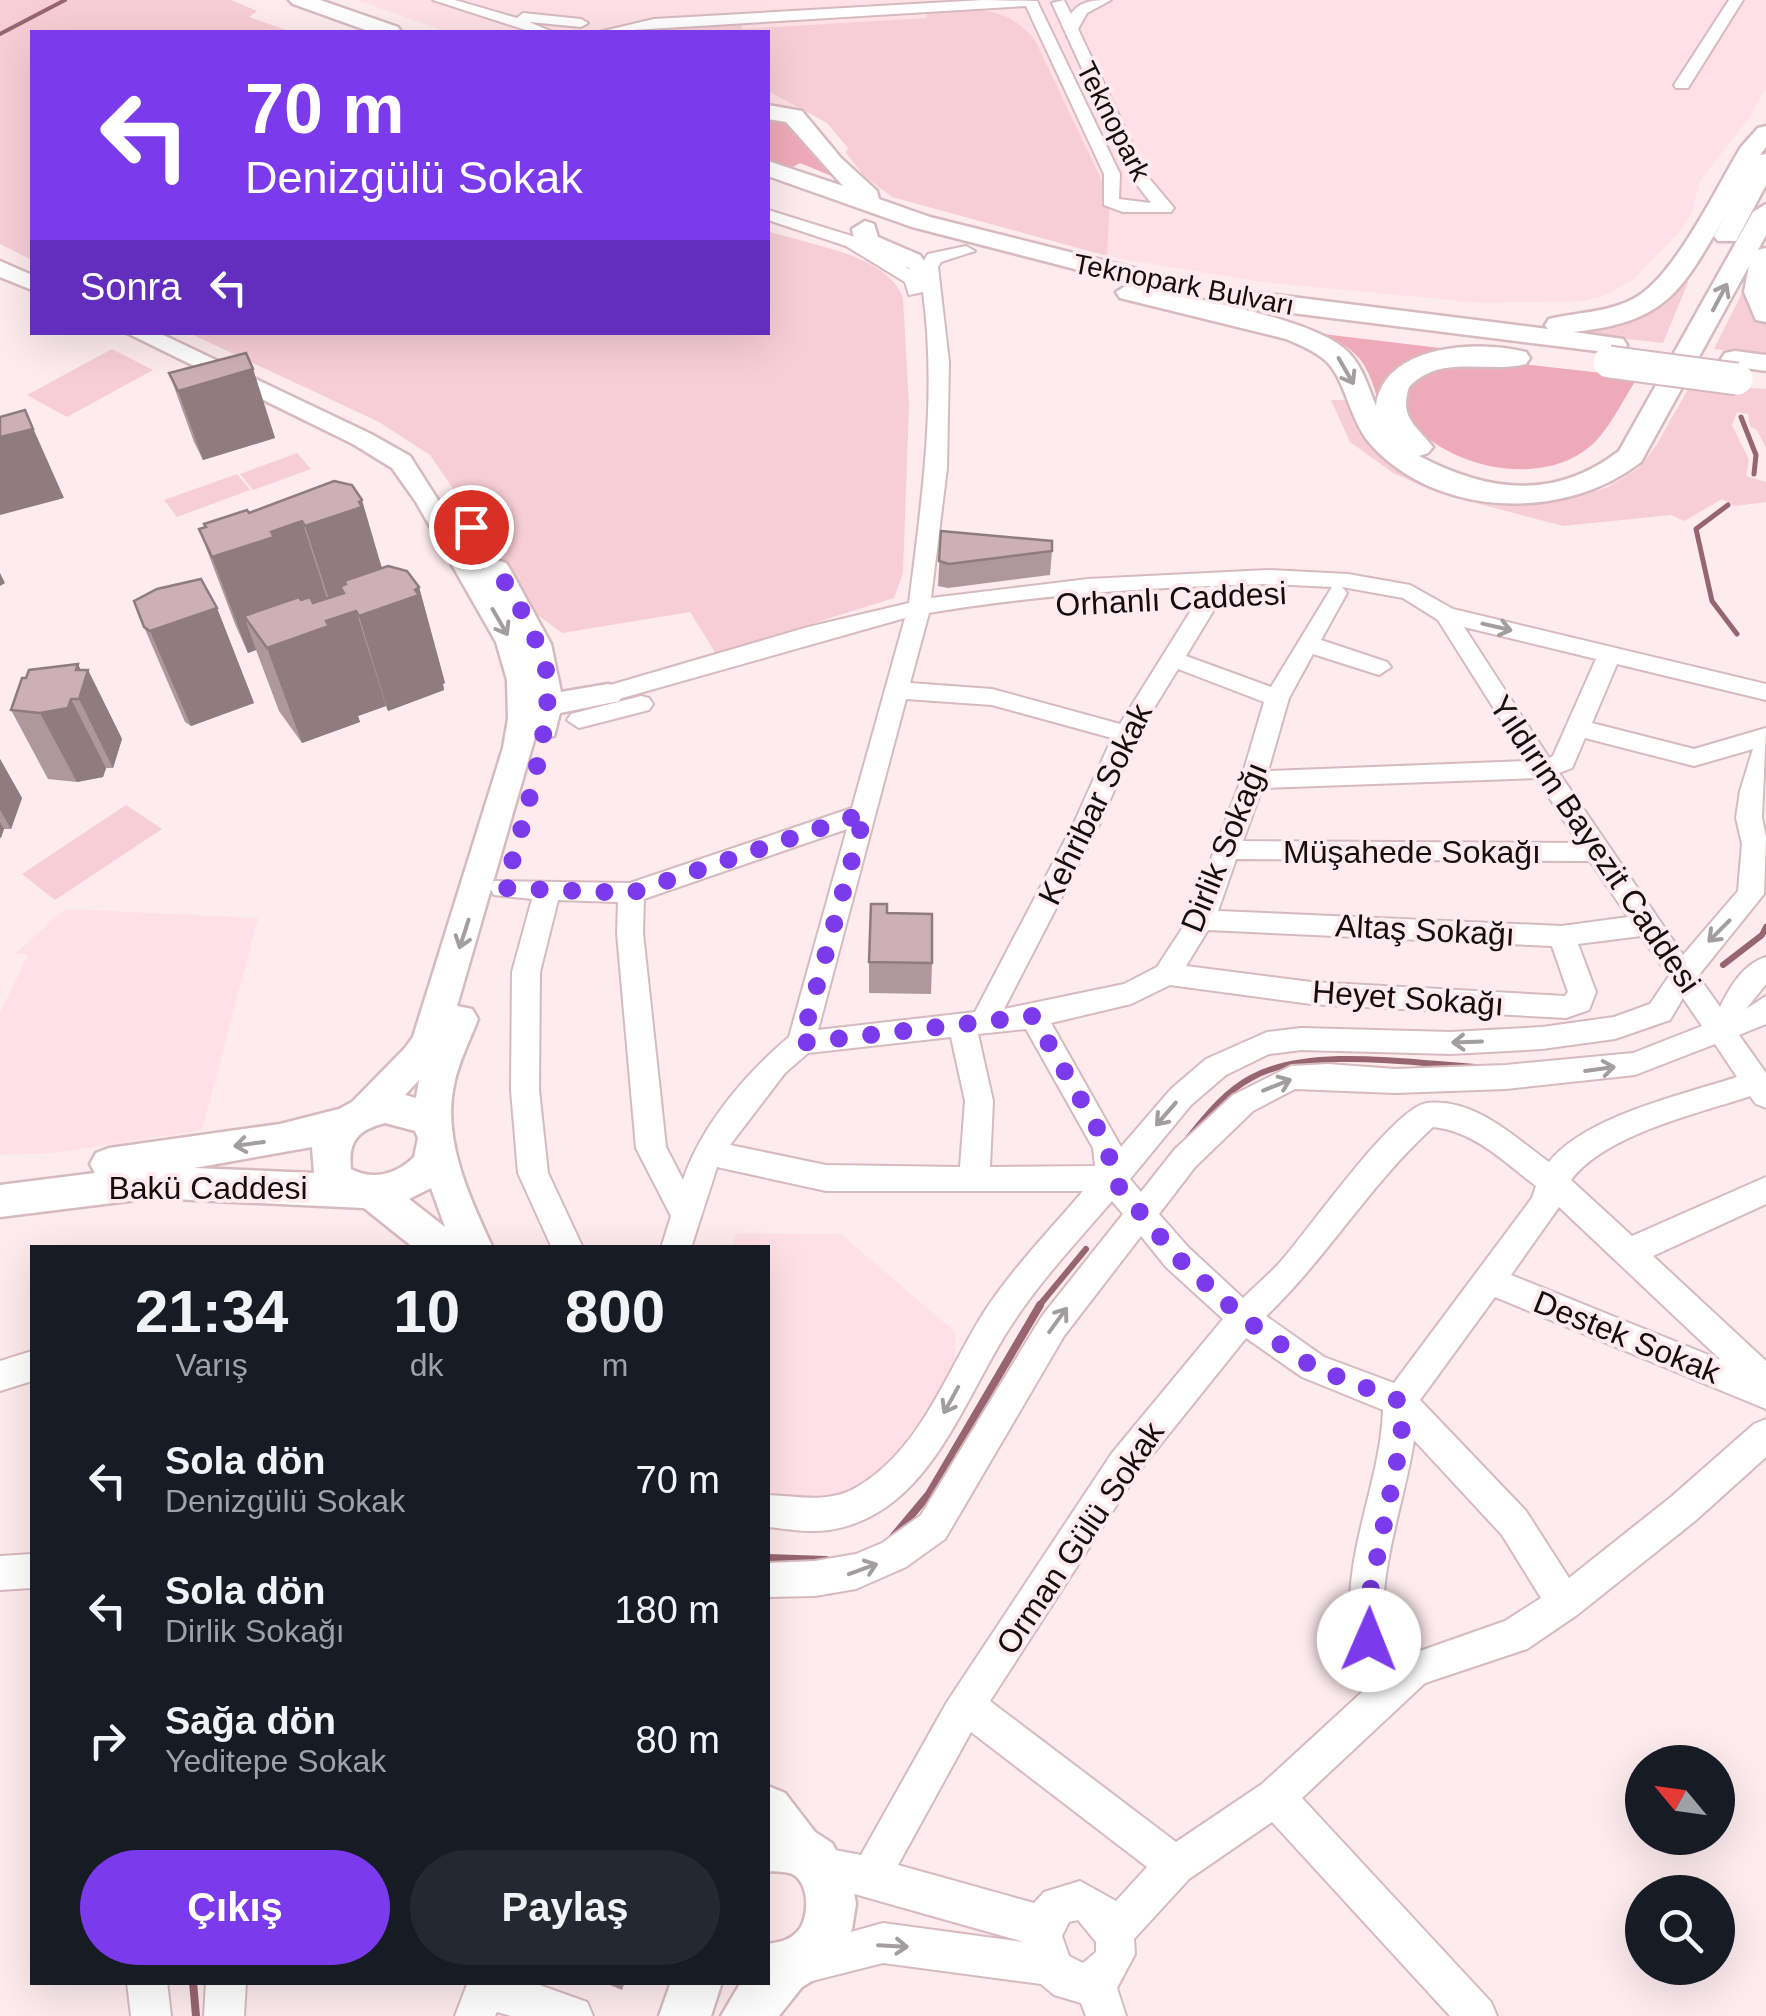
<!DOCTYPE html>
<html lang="tr">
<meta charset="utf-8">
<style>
body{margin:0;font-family:Helvetica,sans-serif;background:#242831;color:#f1f3f6;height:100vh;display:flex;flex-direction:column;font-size:38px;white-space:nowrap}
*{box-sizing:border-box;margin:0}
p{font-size:32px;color:#9ea1a6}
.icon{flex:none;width:55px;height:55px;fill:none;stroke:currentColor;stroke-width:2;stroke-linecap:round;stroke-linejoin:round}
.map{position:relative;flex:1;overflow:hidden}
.sheet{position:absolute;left:30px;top:1245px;width:740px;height:740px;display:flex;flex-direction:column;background:#171b24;border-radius:0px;box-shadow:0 10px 40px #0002}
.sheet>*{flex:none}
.hud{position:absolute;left:30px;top:30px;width:740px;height:305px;border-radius:0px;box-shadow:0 10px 40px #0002;background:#7c3aed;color:#fff;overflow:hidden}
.needle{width:65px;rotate:299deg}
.fabs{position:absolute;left:1625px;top:1745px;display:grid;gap:20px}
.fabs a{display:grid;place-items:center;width:110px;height:110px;border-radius:50%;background:#171b24;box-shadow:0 10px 40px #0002;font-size:50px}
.pin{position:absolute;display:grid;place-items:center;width:85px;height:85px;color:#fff;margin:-42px;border:5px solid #fff;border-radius:50%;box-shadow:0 2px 10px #0007}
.me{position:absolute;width:110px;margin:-55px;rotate:1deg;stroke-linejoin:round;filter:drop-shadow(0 0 8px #0008)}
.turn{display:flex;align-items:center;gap:35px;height:210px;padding:0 50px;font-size:45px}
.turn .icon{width:130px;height:130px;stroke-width:2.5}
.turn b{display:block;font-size:70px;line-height:85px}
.then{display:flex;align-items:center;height:95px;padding:0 50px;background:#0003;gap:20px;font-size:38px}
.eta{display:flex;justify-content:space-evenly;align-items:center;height:170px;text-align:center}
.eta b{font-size:60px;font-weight:800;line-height:70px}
.cta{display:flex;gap:20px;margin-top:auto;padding:20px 50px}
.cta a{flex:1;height:115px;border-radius:60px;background:#7c3aed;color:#fff;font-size:40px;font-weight:800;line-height:115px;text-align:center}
.cta a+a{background:#242831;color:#f1f3f6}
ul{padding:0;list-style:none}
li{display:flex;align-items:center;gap:30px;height:130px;padding:0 50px}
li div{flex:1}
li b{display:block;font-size:38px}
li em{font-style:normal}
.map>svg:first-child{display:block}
</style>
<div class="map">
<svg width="1766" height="2016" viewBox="0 0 1766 2016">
<rect width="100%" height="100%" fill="#fdebee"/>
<g fill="#ffe0e6">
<path d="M357,0h1409v88l-16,28 -50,65 -8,31 -11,18 -48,50 -30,16 -21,5 -100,2 -220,-21 -141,-23 -229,-62 -28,-21 -18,-23 2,-5 -21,-25 -23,-15 -36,-4v-72h-320z"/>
<path d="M65,909l193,9 -56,212 -147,23 -55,2v-142l28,-58 -12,-2z"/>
<path d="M736,1233l105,1 115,99 -2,34 -93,142 -93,-9v-252h-37z"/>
</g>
<g fill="#f8ced6">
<path d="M231,0l26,11 -8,6 43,15h-260v228l-32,-16v-244z"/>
<path d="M940,11c42,-1 67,-5 95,29l75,158 -3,58 -215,-59 -28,-21 -18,-23 2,-5 -21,-25 -59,-32v-59h-113l21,-5 65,-5 1,7 185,-11 -1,-6z"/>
<path d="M768,231c40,14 120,23 135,67l6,107 -6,168 -9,25 -178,56 -26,-42 -128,21 -35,-26 -40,-69 -57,-83 -51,-33 -190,-89 579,-1z"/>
<path d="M1749,279l6,36 11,9v31l-52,-6z"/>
<path d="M1689,280l-26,63 -99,-11 98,-30z"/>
<path d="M112,349l41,21 -86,47 -40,-22z"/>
<path d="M1691,384l75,5v59l-9,-18 -7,-4 -2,-12 -11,-2 -5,13 17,35 -3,16 20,6v20l-31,4 -13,-7 -38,22 -13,-6 -108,11 -125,-33 -45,-20 -43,-31 -19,-42h18l43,58 142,43 52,-7 22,-7 31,-19 18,-24z"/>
<path d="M297,453l14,16 -58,21 -13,-16z"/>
<path d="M237,474l13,16 -73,27 -13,-17z"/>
<path d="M126,805l36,24 -107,71 -33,-26z"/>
</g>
<g fill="#efaab9">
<path d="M768,116l14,2 57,61 -39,-16 -7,4 -25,-8z"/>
<path d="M1323,334l142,17 -27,6 -58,50c-12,-41 -17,-55 -57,-73z"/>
<path d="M1504,362l134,15c-14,21 -26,47 -43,65 -51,50 -155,26 -192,-30v-18c22,-34 65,-30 101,-32z"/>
</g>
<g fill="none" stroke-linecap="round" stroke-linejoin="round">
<path stroke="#976570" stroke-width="4" d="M0,34l65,-34"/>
<g stroke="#976570" stroke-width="5">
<path d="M1741,417l15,38 -2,19"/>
<path d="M1728,505l-32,24 16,72 25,33"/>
</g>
<g stroke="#976570" stroke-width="6">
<path d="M1723,965l39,-30 4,-8"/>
<path d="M1189,1137c18,-22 36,-45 62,-59 57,-32 160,-15 224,-11"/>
<path d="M1038,1307l48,-58"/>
</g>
<g stroke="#976570" stroke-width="8">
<path d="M893,1537l36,-43 111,-189"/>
<path d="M768,1558l58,2"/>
<path d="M193,1982l3,34"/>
</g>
<defs>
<g id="minor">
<path d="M433,0h22l62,18 6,-5 58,6 7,4 -7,4 -52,-5 24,10h-21z"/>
<path d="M983,0l54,1 83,173 -1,25 32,4 -19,-25 -80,-175 12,-3 7,14c9,-14 25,-14 40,-14l-24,13 -9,16 70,148 26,31 -3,4h-48l-19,-7v-31l-78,-168 -427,26 55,-13z"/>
<path d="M1729,0h14l-55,88h-12l-2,-3z"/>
<path d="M768,210l90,28 53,32 -9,-9 3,-4h12l6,5 5,-8 38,-8 9,5 -34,11 -3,5 11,95 -2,106 -16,130 157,-19 180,-9 80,4 62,11 43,24 313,75v16l-149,-36 -25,59 102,26 72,-21 -4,90 4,19 -2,57 -66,82 22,31c10,-20 23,-43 46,-50v27l-20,25 20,-13v28l-27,11 27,38v35l-10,-4 -6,-8c-53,18 -144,38 -179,84l61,56 134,-59v27l-113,52 113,105v48l-271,-112 -75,103 106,111 43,67 102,-81 83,-73 12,-5v38l-71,64 -118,94 -50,34 -102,34 -123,115 189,204 6,14h-47l-178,-194 -83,57 -55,60 1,15 -18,34 9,28h-40l-5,-13 -27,-8 -13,-11 -158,-21 -79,20 -14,-6 -6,-14 6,-14 93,-26 141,19 -219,-62 -5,-14 5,-14 14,-5 42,8 86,-153 165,-249 111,-134 -57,-52 -25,-31 -77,100 -119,203 -39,28 -50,22 -41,7 -47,1v-34l47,-2 41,-7 26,-11 39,-28 121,-199 81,-102 -11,-13c-36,42 -76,84 -105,131 -46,73 -80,183 -178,198 -20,3 -42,-1 -61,-3v-32c30,1 61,9 89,-8 65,-38 90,-118 129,-178 28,-42 64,-79 97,-118h-257l-109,-24 -26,81h-30l10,-32 -35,-68 -19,-215 1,-31 -60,-2 -18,72 -1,118 9,83 35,75h-31l-34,-75 -7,-83 1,-118 20,-73 -38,-4 -4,-7 4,-7 136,2 222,-75 53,-190 -297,84 -12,-8 4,-6 208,-61 101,-24c13,-104 28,-207 14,-311l-14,3 -4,-13 -59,-36 -78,-26zM1268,584l64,3 -61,100 -85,-31 38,-63 -11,-7 -8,2 -85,136 -128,-35 -82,-6 19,-70c112,-19 226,-26 339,-29zM1342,587l61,11 35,22 89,141 -259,10 21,-73 24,-44 66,21 12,-8 -4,-5 -66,-22 26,-47zM1464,627l132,32 -43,97 -4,2zM1178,669l86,33 -23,78 -52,138 -32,49 -33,17 -120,25 97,-188 37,-87zM906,699l86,6 120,33 -37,83 -100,191 -157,18zM1585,738l109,28 59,-17 -13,42 -4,27 6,26 -4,47 -55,64 -124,-182 13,-5zM1537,778l41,65 -335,-2 19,-53zM847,829l-58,208c-44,37 -88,89 -106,143l-17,-33 -23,-214 1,-34zM1236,859l354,2 38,56 -66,9 -344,-15zM1208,930l344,16 16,46 -3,4 -254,-14 -125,-16zM1641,936l28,40 -19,28 -36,13 -72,10 -91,5 -150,-4 -34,4 -61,27 -35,30 -50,58 -70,-124 80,-19 39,-19 141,19 255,14 23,-8 7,-18 -18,-48zM1683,998l19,28 -69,27 -127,12 -111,4 -67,-5 -37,2 -58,29 -58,54 -34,43 -11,-13 61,-74 35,-30 43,-21 32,-4 150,4 91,-5 73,-10 55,-19zM1026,1029l67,119 2,18 -105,1 3,-66 -15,-67zM951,1037l14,64 -5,66 -134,-2 -96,-20 55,-72 23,-20zM1715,1044l22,33c-55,18 -151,39 -188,85 -35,-25 -74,-64 -122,-59 -33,4 -119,128 -145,157 -12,14 -26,25 -39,38l-55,-51 -29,-33 36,-47 58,-56 42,-22 100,4 111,-4 129,-14zM1433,1127c41,4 70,34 103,59l-4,12 -138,185 -70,-26 -58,-41c61,-58 104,-132 167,-189zM1559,1207l162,153 -210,-85zM1246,1338l56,39 81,33c-2,88 -66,191 -10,272l-111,102 -86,58 -186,-141 146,-226zM1414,1440l88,95 39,63 -36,23 -105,37c-5,-6 -11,-13 -13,-20 -15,-50 20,-145 27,-198zM971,1732l176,135 -31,34 -36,-20 -36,11 -10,11 -136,-38zM1078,1920l18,22v10l-13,11 -14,-7 -7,-20 7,-14z"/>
<path d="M641,696l8,2 4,6 -4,6 -70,18 -12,-8 4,-6z"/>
<path d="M32,1351v30l-32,10v-30z"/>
<path d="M32,1554v34l-32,2v-34z"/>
<path d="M127,1982h40l4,34h-40z"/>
<path d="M206,1982h40l-2,34h-40z"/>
<path d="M468,1982h63l56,20 6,14h-82l-14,-4 -2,4h-40z"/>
</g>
<g id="major">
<path d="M0,261l32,14v15l-32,-13z"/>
<path d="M125,332h32l214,102 39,22 72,113 14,-9 10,3 4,6 41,75 10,48 47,-8 11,3 4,7 -4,7 -59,12 -6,23 -19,1 -78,269 15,3 6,10c-8,21 -20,44 -24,66 -12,54 16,114 39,163h-79l-50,-40 -211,-10 -153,19v-32l95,-12 -5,-9 6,-11 13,-5 171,-24 59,-15 13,-7 53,-54 8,-11 90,-289 5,-29 -1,-39 -11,-38 -80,-140 -24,-34 -39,-24zM419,1080l-3,18 -11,-3zM385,1123l30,8 3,7 -4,19c-17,17 -41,24 -63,12 -3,-27 6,-39 34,-46zM312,1147l2,26 -120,-5zM431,1188l14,39 -36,-28z"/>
<path d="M768,1786l17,7 30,39 17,11 20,37 4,24 -4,25 -19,39 -31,19 -23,29h-58l20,-34h27v-38c10,-2 21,-3 29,-12 13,-13 13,-50 -5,-58 -7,-3 -17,-2 -24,-3z"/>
<path d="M671,1982h51l-11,34h-52z"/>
</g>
<g id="highway">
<path d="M289,0h31l78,27 3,5h-30l-78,-28z"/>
<path d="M768,105l34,6 39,47 36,33 2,8 51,18 243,61 4,6 -13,8 -252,-65 -144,-51v-15l75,25 -57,-64 -18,-3z"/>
<path d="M1766,126v21l-6,8 6,-1v31l-30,56h-18l-4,-5 13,-23c-45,76 -57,109 -154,119l50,7 4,6 -4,6 -10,2 -353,-44 -13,-8 13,-8 288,36 -3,-4 4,-6c29,-7 57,-6 84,-20 41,-21 83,-111 108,-152l17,-19z"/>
<path d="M1766,204v31l-8,15 8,-2v74l-10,-2 -12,-28 5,-26 -108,196c-74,58 -199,57 -267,-14 -25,-25 -27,-67 -48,-87 -11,-10 -26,-16 -40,-22l-166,-41 -4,-6 13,-8c52,13 185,33 219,68 15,15 20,35 28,54 8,-62 102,-66 150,-54l4,6 -4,6c-40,10 -85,-11 -117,23 -10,31 7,38 24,60l-5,6 -9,3c69,36 135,45 200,-5l134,-239z"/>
<path d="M865,221l9,3 4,13 42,18 4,6 -4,6h-18l-46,-21 -4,-17z"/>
<path d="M1735,351l31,4v16l-41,-6 -4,-6 4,-6z"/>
</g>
</defs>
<use href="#minor" stroke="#d7babf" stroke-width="4"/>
<use href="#major" stroke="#d7babf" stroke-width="5"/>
<use href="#highway" stroke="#d7babf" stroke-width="5"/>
<use href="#minor" fill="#fff" fill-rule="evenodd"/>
<use href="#major" fill="#fff" fill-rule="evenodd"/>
<use href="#highway" fill="#fff" fill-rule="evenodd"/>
<defs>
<path id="highway-bridge" d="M1609,362l128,17"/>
</defs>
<use href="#highway-bridge" stroke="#d7babf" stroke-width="35" stroke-linecap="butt"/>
<use href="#highway-bridge" stroke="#fff" stroke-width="31"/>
</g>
<g fill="#b0979d">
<path d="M253,369l22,69 -72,22 -9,-18 -25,-69z"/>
<path d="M352,485l30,83 37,19 26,96 -2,1 1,6 -56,21 -2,-5 -28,10 2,6 -58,21 -23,-32 -23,-61 -8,3 -13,-29 -36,-95 50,-16z"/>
<path d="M941,531l111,20 -2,24 -102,13 -10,-2z"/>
<path d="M217,608l37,95 -63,23 -6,-4 -41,-95z"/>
<path d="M81,670h7l34,69 -9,29h-7l-3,9 -26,5 -29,-3 -37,-69z"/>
<path d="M0,759l22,39 -11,31h-7l-4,10z"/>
<path d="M887,913l45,50 -1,31 -62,-1v-31z"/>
<path d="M603,1982h22l-3,8z"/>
</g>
<g fill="#907b7f">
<path d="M253,369l22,69 -72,22 -25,-69z"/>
<path d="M25,410l39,88 -64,17v-78z"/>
<path d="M362,500l28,96 -33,18 29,92 -28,10 2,6 -58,21 -35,-95 68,-30 -30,-92z"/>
<path d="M302,521l31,96 -89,-1 12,34 -8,3 -36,-96 59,-25z"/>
<path d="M0,573l5,10 -5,3z"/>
<path d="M419,587l26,96 -2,1 1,6 -56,21 -29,-95z"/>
<path d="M217,608l37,95 -63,23 -41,-95z"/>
<path d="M78,664l7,15 3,-9 34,69 -9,29 -34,-69 -3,-29z"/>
<path d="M71,699l35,69 -3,9 -26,5 -37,-69z"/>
<path d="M0,759l22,39 -11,31 -11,-19z"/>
<path d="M0,822l4,7 -3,9 -1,-1z"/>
</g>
<g fill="#cdb0b6" stroke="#907b7f" stroke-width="2.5">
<path d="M246,353l7,16 -75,22 -9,-18z"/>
<path d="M25,410l8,19 -33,8v-20z"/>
<path d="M334,481l18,4 10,15 -3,2 3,5 -57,19 -3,-5 -31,11 3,5 -62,20 -13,-28 7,-2 -2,-3 43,-14 2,3z"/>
<path d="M941,531l111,10v10l-103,13 -10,-3z"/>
<path d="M388,566l19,5 12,16 -4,3 4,5 -60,21 -3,-5 -30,10 3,5 -62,22 -23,-32 55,-19 2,3 9,-3 3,6 31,-10 -4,-6 6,-3 -2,-3z"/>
<path d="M201,579l16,29 -67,23 -6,-4 -10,-26 23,-12z"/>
<path d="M78,664l-2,6h12l-9,29h-8l-3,9 -28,5 -29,-3 11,-32h4l3,-8z"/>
<path d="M871,904h16v9l45,1v49l-63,-1z"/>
</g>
<defs><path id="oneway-shaft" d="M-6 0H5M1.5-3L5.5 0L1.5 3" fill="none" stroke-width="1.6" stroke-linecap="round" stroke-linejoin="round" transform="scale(2.5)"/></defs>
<g stroke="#a29e9f">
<use href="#oneway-shaft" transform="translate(1720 297) rotate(-62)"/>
<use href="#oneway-shaft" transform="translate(1346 371) rotate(60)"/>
<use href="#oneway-shaft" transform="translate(500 622) rotate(60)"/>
<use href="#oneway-shaft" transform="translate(1497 627) rotate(13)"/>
<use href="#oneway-shaft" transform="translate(1719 931) rotate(135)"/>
<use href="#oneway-shaft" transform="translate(464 934) rotate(108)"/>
<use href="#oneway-shaft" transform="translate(1467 1042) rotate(178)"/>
<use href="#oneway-shaft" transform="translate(1600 1069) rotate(-8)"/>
<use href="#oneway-shaft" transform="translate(1277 1085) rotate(-22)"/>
<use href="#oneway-shaft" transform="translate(1166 1114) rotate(131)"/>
<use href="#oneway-shaft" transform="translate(249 1144) rotate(172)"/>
<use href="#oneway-shaft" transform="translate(1058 1320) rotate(-54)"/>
<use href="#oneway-shaft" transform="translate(951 1400) rotate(119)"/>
<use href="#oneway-shaft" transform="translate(863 1569) rotate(-20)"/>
<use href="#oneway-shaft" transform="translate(893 1946) rotate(3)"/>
</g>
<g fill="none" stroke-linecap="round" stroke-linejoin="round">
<path stroke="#7c3aed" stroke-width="18" stroke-dasharray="0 32.4" d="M471,527c27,46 61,91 75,143 11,41 -28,174 -42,218l127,5 234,-80 -64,230 232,-27 75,131 4,31 65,79 66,61 70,49 87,34 2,36 -32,155 -1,48"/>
</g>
<g text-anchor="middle" stroke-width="8" stroke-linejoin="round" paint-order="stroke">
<g font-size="28" fill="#160d0f" stroke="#fdebee">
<text transform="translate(1114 121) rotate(63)" y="10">Teknopark</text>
<text transform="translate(1184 284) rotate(11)" y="10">Teknopark Bulvarı</text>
</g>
<g font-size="32" fill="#160d0f" stroke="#fdebee">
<text transform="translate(1171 599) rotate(-3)" y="11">Orhanlı Caddesi</text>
<text transform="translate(1095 804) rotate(-64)" y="11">Kehribar Sokak</text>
<text transform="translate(1595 844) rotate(56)" y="11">Yıldırım Bayezit Caddesi</text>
<text transform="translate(1224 847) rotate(-68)" y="11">Dirlik Sokağı</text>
<text x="1412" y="863">Müşahede Sokağı</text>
<text transform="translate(1425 930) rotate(3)" y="11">Altaş Sokağı</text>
<text transform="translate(1408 998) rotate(4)" y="11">Heyet Sokağı</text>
<text x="208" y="1199">Bakü Caddesi</text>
<text transform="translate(1627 1337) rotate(22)" y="11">Destek Sokak</text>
<text transform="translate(1080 1538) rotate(-56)" y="11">Orman Gülü Sokak</text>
</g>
</g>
</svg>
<div class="fabs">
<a><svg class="needle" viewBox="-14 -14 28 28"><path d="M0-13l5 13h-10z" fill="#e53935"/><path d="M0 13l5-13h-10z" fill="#9ea1a6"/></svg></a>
<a><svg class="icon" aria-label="search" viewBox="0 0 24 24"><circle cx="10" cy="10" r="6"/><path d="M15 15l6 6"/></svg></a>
</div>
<div class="pin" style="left:471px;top:527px;background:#d93025"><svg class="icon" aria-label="arrive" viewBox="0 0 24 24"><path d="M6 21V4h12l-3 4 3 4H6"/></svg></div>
<svg class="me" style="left:1369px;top:1640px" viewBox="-20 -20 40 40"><circle r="19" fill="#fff"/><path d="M0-13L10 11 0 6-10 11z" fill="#7c3aed"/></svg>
<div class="hud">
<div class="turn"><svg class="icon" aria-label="left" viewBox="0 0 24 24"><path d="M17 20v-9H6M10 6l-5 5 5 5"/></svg><div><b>70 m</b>Denizgülü Sokak</div></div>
<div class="then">Sonra<svg class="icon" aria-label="left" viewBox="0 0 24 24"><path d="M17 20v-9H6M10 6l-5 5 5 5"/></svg></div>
</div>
<section class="sheet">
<div class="eta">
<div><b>21:34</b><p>Varış</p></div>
<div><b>10</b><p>dk</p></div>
<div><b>800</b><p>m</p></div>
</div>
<ul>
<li><svg class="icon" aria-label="left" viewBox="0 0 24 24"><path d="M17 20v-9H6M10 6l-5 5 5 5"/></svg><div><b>Sola dön</b><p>Denizgülü Sokak</p></div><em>70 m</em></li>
<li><svg class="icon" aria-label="left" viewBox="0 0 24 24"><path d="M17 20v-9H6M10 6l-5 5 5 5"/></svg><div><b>Sola dön</b><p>Dirlik Sokağı</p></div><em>180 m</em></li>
<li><svg class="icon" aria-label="right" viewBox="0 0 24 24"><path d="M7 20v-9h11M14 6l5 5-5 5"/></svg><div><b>Sağa dön</b><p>Yeditepe Sokak</p></div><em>80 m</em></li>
</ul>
<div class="cta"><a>Çıkış</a><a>Paylaş</a></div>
</section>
</div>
